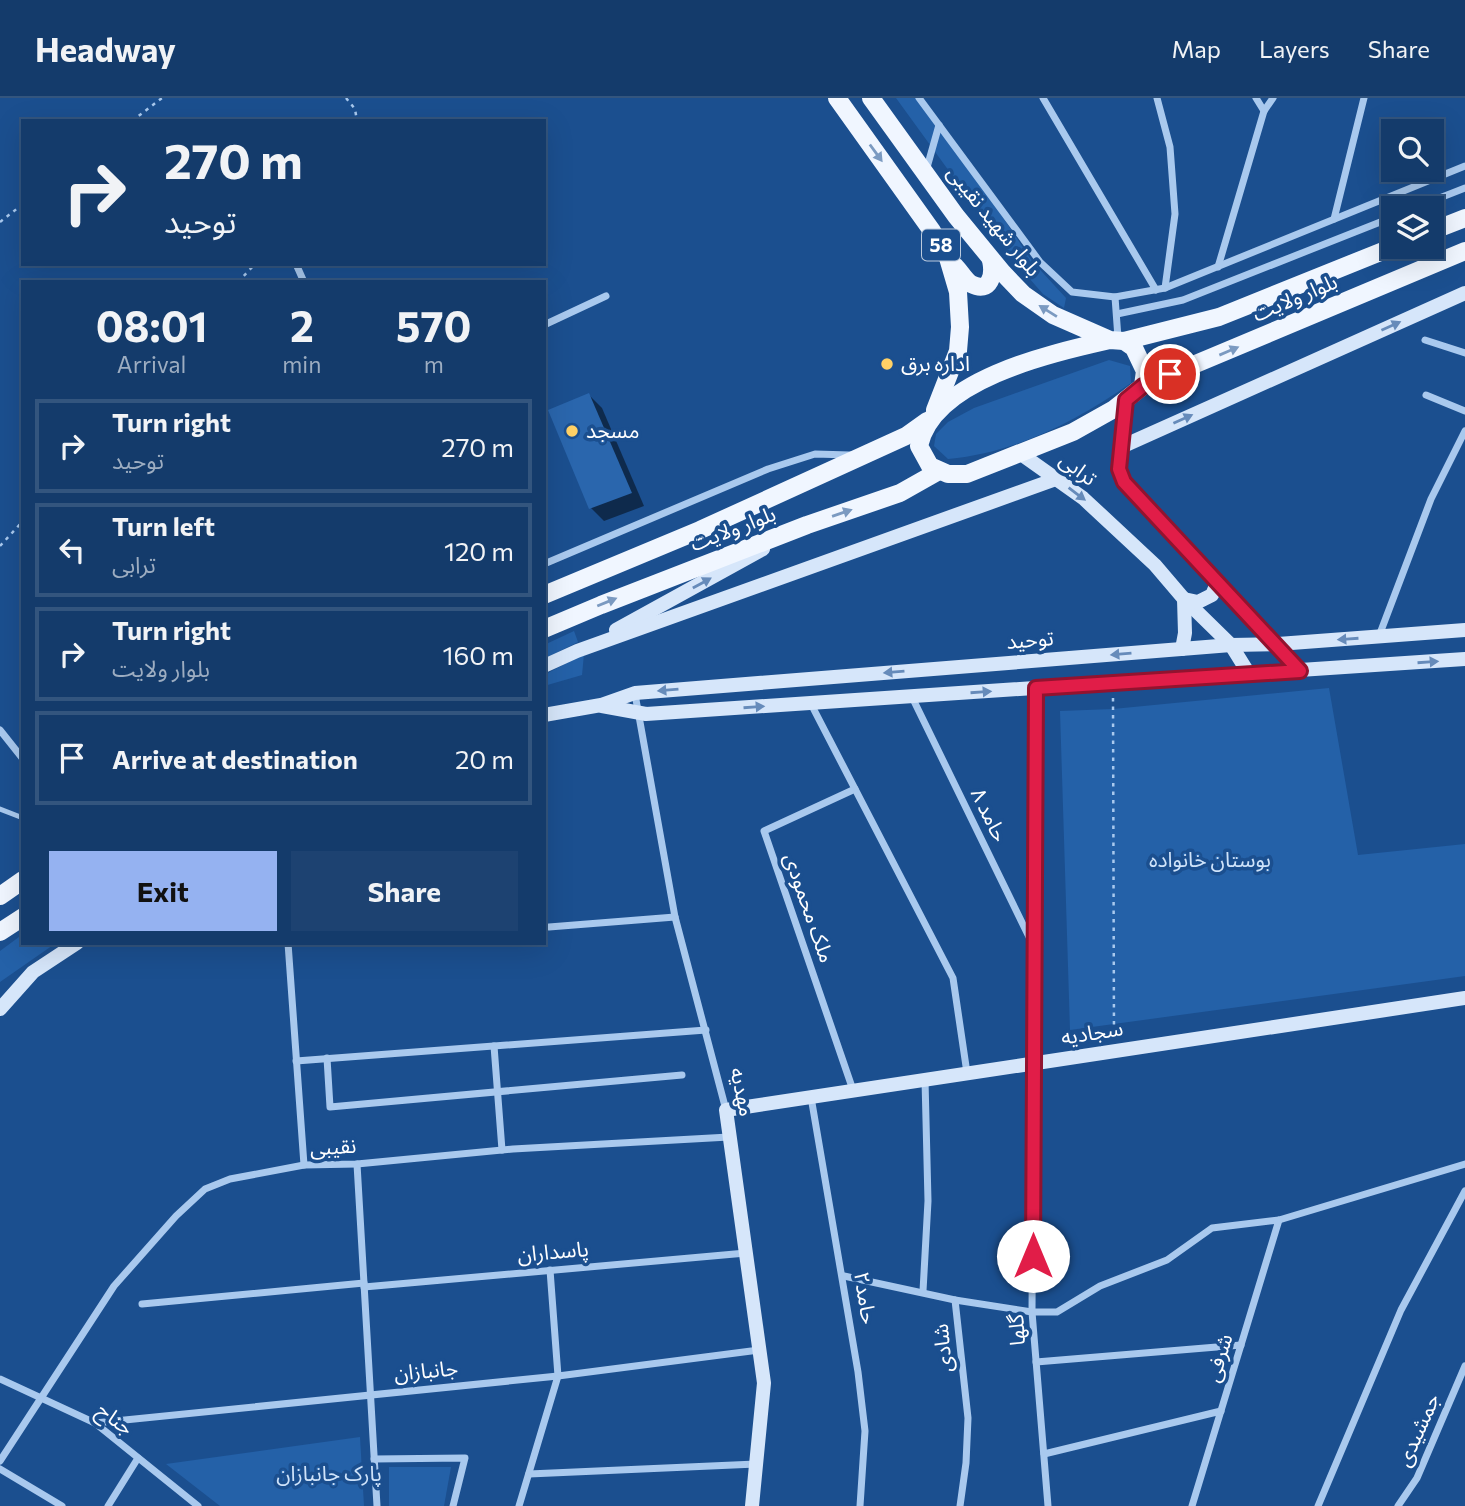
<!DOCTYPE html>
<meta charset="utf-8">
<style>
body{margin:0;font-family:Commissioner,"Noto Sans Arabic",sans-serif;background:#1d4271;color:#f1f3f6;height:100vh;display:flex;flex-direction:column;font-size:26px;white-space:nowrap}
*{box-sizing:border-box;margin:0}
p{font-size:23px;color:#9dadc1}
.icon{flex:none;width:38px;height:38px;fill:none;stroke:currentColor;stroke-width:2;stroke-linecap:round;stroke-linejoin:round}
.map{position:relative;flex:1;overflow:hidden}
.panel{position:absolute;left:21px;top:182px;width:525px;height:665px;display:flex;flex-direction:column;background:#143b6b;border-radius:0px;box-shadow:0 7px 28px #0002,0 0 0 2px #33557e}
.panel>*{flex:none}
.hud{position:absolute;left:21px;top:21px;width:525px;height:147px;border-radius:0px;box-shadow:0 7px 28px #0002,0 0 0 2px #33557e;background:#143b6b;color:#f1f3f6;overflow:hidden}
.controls{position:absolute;left:1381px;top:21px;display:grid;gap:14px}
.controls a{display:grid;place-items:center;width:63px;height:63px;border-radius:0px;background:#143b6b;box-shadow:0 7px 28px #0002,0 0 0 2px #33557e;font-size:35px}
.pin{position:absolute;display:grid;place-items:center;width:60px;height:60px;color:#fff;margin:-30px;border:4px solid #fff;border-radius:50%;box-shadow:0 2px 7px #0007}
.me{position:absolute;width:77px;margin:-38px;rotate:0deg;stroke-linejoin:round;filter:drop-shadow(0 0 5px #0008)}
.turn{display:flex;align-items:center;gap:24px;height:147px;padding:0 28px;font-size:32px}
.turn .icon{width:91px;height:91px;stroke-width:2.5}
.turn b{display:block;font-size:49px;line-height:60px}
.eta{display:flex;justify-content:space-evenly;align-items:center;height:119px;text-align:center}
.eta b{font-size:42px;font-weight:700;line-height:49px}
.action{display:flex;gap:14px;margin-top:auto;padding:14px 28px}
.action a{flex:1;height:80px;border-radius:0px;background:#95b2f1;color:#111;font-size:28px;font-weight:700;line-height:80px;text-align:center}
.action a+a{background:#1d4271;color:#f1f3f6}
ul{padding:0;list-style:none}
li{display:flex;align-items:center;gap:21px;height:94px;margin:0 14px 10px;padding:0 14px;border:4px solid #33557e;border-radius:0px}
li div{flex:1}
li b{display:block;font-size:26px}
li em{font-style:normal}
header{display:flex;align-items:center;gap:42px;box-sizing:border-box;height:98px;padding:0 35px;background:#143b6b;border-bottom:2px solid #33557e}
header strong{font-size:33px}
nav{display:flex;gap:38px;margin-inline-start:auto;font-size:24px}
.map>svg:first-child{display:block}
</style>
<header>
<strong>Headway</strong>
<nav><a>Map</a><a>Layers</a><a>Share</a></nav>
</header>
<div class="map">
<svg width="1465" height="1408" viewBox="0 0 1465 1408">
<rect width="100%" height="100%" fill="#1b4f8f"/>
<g fill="#2461a8">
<path d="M896,0h23l48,66 65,97 34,37 -2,10 -21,-14 -28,-32z"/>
<path d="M1109,262l21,6 1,17c-57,39 -113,69 -183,76l-14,-13 2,-12 12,-12 26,-14z"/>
<path d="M574,533l4,11 -34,17v-14z"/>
<path d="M584,556l-2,21 -38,11v-11z"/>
<path d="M1329,590l29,167 107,-11v132l-395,54 -10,-319 53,-2z"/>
<path d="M23,836v9h33l-56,39v-31z"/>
<path d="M360,1339l4,69h-144l-54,-42z"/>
<path d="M389,1369h62l-7,39h-55z"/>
</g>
<path fill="#0007" d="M589,297l13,13 42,98 -40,15 -13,-13z"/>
<path fill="#2a66ad" d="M589,295l43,100 -43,16 -41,-99z"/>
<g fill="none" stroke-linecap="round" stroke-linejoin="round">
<g stroke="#a9c9ee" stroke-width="2.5" stroke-dasharray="3.5 5" stroke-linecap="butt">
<path d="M346,0l9,11 2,12"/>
<path d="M132,23l30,-23"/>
<path d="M0,124l23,-18"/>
<path d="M238,184l17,-18"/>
<path d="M0,448l23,-25"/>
<path d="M1113,600l1,340"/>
</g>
<path stroke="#a9c9ee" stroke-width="5" d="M0,711l23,9"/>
<g stroke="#a9c9ee" stroke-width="7">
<path d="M919,0l121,164 32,30 43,5 50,-9 300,-122"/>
<path d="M1043,0l113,192"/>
<path d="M1157,0l13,49 5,67 -10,74"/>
<path d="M1256,0l8,13"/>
<path d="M926,73l13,-46"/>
<path d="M1414,110l51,-20"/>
<path d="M1334,121l30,-121"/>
<path d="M296,166l8,18"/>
<path d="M1218,169l46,-156 9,-13"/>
<path d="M1115,199l3,41"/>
<path d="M1117,216l66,-14 210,-83"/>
<path d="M544,227l62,-29"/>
<path d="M1425,242l40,13"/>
<path d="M1426,297l39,16"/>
<path d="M544,466l224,-95 47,-15 35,1"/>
<path d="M1379,538l52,-137 34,-68"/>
<path d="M1036,590l-4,624 16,194"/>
<path d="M635,596l40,223 51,193"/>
<path d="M912,599l121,248"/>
<path d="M811,606l142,274 14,95"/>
<path d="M0,632l23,29"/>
<path d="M549,829l126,-10"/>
<path d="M288,845l16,222"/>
<path d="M494,948l8,104"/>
<path d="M327,960l3,49 352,-32"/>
<path d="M296,963l410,-31"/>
<path d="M853,992l-89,-259 91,-42"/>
<path d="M811,999l47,275 7,59 -5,75"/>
<path d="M357,1066l20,342"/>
<path d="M844,1178l111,24 13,118 -2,45 -6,43"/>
<path d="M364,1189l382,-34"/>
<path d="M923,1193l5,-90 -3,-121"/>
<path d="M955,1202l77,12h25l43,-26 67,-26 45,-32 67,-8 186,-56"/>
<path d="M142,1206l222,-21"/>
<path d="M1036,1264l205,-17"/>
<path d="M0,1281l95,44 103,83"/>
<path d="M95,1325l463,-47 201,-26"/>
<path d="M1044,1356l177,-43"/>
<path d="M374,1361l91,-1 -12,48"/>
<path d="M0,1363l114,-175 62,-70 29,-27 25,-10 74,-14 53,-1 156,-15 216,-12"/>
<path d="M0,1371l62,37"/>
<path d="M529,1376l227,-10"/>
<path d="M108,1408l30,-48"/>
<path d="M519,1408l39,-130 -8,-106"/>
<path d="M1192,1408l87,-286"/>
<path d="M1318,1408l83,-196 64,-119"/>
<path d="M1398,1408l19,-28 48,-112"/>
</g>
<g stroke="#d6e6fa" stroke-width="14">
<path d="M1126,302l-6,69 4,13 176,189"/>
<path d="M1121,349l344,-154"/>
<path d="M1021,356l62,44 72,67 29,34 47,46 18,29"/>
<path d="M616,532l147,-81"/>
<path d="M1182,551l3,-16 -1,-34 14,3 14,-7 6,-14"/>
<path d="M544,568l33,-15 479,-172"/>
<path d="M602,608l44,8 819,-55"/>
<path d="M544,617l57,-10 34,-12 596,-48 47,-1 187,-14"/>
<path d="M0,911l33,-37 44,-29"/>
<path d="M752,1408l12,-123 -38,-273 739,-112"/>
</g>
<g stroke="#f0f6ff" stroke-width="18">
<path d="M837,0l95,133 16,27 10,34 2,35 -2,24 -23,59"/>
<path d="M871,0l85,118 46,56 21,22 30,21 57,25 14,1 10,7 11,23 -2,15 -29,23 -41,23 -106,42h-19l-18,-8 -11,-20c14,-67 134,-93 191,-106"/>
<path d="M1432,133l33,-13"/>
<path d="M955,168c5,5 10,14 16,18 20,10 23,-10 20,-24"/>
<path d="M1124,243l95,-24 174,-70"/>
<path d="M1143,288l322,-135"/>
<path d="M544,497l156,-65 206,-94 21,-15"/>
<path d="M544,531l57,-24 206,-80 93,-32 39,-22"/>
<path d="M0,798l23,-16"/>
<path d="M0,834l23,-15"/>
</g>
</g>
<defs><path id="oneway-solid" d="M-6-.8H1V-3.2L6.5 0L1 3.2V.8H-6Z" transform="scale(1.75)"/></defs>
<g fill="#7b9ac1">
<use href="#oneway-solid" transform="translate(876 55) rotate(54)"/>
<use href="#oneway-solid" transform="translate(1048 213) rotate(-148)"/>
<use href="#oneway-solid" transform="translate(1229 253) rotate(-23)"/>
<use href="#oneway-solid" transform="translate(842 415) rotate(-19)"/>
<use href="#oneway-solid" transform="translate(607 504) rotate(-22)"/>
</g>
<g fill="#668bba">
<use href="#oneway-solid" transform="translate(1391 228) rotate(-24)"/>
<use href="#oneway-solid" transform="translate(1183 321) rotate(-24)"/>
<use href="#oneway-solid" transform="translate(1077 396) rotate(37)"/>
<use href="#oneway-solid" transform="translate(702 485) rotate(-29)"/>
<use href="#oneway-solid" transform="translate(1348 541) rotate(176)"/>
<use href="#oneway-solid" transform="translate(1121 556) rotate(175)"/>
<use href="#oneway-solid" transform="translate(1428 564) rotate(-4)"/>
<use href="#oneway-solid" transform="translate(894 574) rotate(175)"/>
<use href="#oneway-solid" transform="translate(668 592) rotate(175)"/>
<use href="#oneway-solid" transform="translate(981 594) rotate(-4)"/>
<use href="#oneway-solid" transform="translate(754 609) rotate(-4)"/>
</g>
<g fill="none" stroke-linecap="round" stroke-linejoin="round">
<defs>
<path id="route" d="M1033,1158l3,-568 264,-17 -176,-189 -5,-13 7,-69 17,-14 27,-12"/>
</defs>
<use href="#route" stroke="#92132f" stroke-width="18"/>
<use href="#route" stroke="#e11d48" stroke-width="12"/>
</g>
<g fill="#ffd166" stroke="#1b4f8f" stroke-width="2.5">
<circle cx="887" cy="266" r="7"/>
<circle cx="572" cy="333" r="7"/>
</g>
<g text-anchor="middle" stroke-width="7" stroke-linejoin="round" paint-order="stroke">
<rect fill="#1b4f8f" stroke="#bbcadd" stroke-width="2" x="922" y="131.5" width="38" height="31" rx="5"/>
<g font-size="19" font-weight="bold" fill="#fff">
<text x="941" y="154">58</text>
</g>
<g font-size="21" fill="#fff" stroke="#1b4f8f">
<text transform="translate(994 123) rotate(51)" y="7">بلوار شهید نقیبی</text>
<text transform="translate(1295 200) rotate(-23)" y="7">بلوار ولایت</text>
<text transform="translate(1078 371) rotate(37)" y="7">ترابی</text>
<text transform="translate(733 431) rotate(-21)" y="7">بلوار ولایت</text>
<text transform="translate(1030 542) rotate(-5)" y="7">توحید</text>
<text transform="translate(989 717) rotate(64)" y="7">حامد ۸</text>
<text transform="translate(809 810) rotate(71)" y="7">ملک محمودی</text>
<text transform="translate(1092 935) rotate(-9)" y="7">سجادیه</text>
<text transform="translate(742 994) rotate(78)" y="7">مهدیه</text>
<text transform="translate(333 1049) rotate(-3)" y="7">نقیبی</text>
<text transform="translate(553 1154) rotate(-5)" y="7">پاسداران</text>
<text transform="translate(865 1200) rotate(81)" y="7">حامد۲</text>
<text transform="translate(1017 1232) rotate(-94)" y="7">گلها</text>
<text transform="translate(943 1250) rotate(-96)" y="7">شادی</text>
<text transform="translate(1219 1260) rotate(-73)" y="7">شرفی</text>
<text transform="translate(426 1273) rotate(-5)" y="7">جانبازان</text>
<text transform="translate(115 1321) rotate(36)" y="7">جناح</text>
<text transform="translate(1418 1332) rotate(-66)" y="7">جمشیدی</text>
</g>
<g font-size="21" fill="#fff" stroke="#1b4f8f" text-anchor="start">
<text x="901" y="273">اداره برق</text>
<text x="586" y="340">مسجد</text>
</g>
<g font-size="21" fill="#cfe3fa" stroke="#1b4f8f">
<text x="1210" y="769">بوستان خانواده</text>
<text x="329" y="1383">پارک جانبازان</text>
</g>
</g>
</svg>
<div class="controls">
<a><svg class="icon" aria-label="search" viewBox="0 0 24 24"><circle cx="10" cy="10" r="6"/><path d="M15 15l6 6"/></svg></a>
<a><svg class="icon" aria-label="layers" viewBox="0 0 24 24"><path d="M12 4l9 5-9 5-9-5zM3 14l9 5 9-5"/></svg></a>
</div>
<div class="pin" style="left:1170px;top:276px;background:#d93025"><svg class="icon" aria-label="arrive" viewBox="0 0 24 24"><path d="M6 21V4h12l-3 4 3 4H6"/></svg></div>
<svg class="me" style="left:1033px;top:1158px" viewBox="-20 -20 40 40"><circle r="19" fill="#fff"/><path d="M0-13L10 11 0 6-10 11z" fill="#e11d48"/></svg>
<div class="hud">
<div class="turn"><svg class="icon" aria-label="right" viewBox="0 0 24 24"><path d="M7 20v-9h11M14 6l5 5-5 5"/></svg><div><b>270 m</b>توحید</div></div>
</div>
<section class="panel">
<div class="eta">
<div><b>08:01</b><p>Arrival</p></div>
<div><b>2</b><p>min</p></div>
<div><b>570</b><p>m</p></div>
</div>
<ul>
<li><svg class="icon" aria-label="right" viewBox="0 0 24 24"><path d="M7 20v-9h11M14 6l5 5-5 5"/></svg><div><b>Turn right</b><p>توحید</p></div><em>270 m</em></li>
<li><svg class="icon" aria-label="left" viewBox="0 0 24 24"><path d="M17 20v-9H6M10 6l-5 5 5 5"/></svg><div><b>Turn left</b><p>ترابی</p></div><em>120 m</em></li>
<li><svg class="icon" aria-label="right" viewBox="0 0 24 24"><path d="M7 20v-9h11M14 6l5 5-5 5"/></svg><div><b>Turn right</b><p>بلوار ولایت</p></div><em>160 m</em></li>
<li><svg class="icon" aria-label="arrive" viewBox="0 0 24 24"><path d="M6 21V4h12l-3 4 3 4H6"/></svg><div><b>Arrive at destination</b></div><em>20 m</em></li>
</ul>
<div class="action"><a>Exit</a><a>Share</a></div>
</section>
</div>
